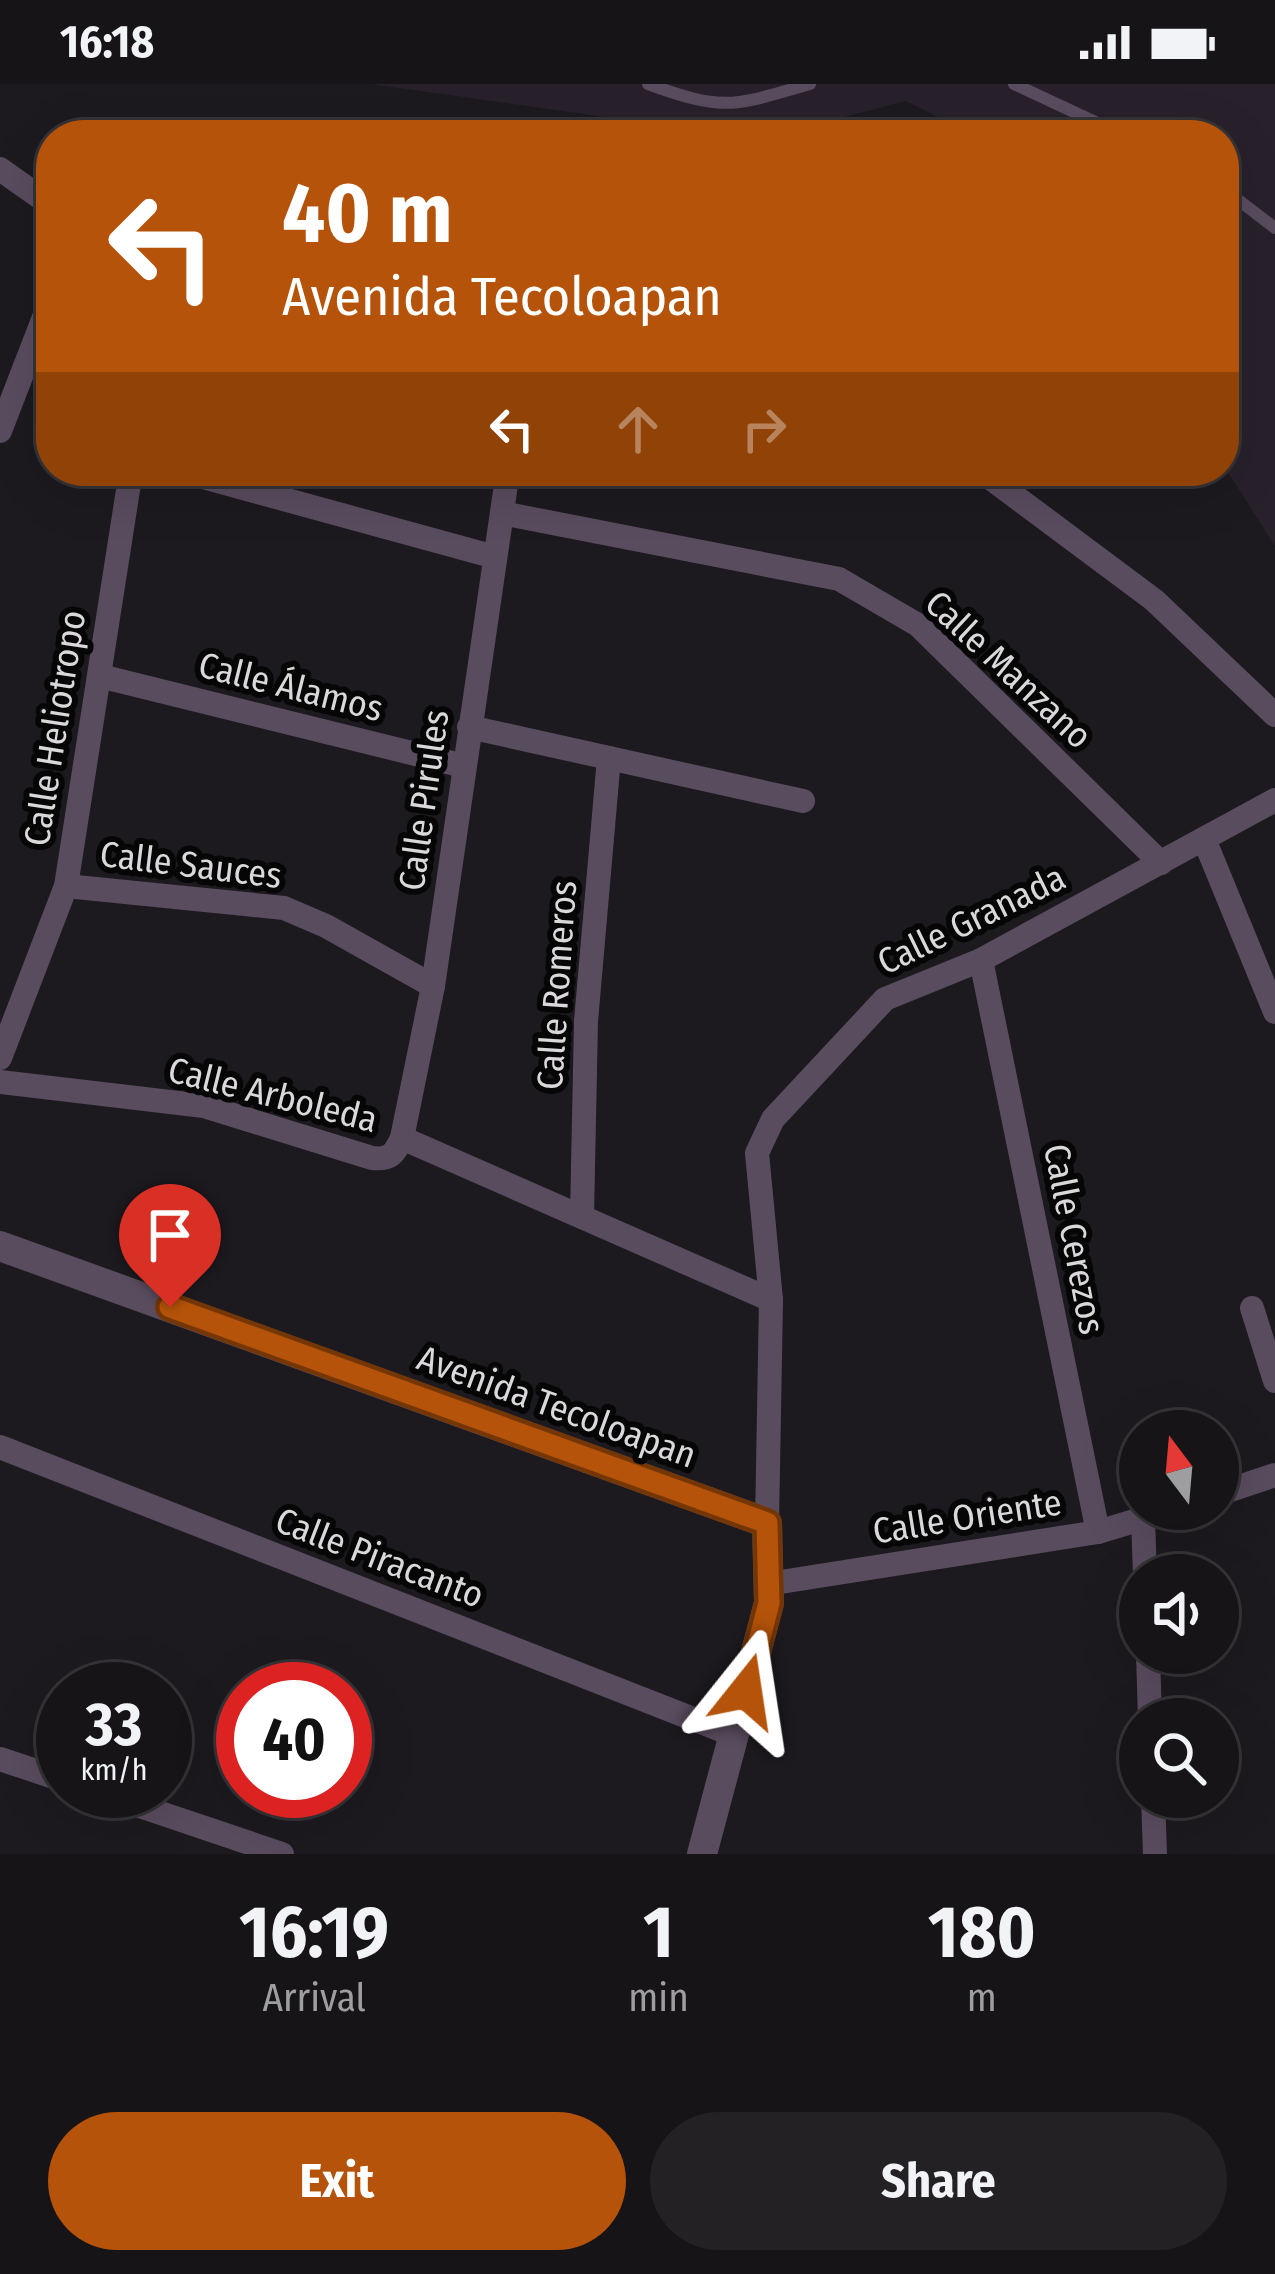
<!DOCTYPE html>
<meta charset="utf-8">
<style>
body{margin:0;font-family:"Fira Sans Condensed",sans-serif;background:#232124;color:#f1f3f6;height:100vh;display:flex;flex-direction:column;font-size:45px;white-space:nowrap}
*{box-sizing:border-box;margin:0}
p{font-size:39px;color:#9e9ea1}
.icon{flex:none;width:66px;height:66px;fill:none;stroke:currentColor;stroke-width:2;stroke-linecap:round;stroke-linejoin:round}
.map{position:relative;height:1770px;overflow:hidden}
.side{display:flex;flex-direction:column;background:#161417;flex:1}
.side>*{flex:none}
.banner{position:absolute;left:36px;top:36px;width:1203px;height:366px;border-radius:48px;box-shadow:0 12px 48px #0002,0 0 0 3px #353336;background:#b45309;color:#fff;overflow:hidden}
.needle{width:78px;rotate:344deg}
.fabs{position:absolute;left:1119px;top:1326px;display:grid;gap:24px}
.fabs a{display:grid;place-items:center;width:120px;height:120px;border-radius:50%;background:#161417;box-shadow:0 12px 48px #0002,0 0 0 3px #353336;font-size:60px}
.speed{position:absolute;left:36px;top:1578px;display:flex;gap:24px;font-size:60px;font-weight:700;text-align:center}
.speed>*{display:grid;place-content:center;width:156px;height:156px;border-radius:50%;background:#161417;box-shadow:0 12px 48px #0002,0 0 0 3px #353336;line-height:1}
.speed small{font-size:30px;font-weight:400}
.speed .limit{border:18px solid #d22;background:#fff;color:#111}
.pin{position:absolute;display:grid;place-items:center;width:102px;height:102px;color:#fff;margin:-123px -51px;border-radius:50% 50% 50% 0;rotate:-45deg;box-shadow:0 0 12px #0007}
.pin .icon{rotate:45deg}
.me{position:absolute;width:132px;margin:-66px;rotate:15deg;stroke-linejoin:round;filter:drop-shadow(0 0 9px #0008)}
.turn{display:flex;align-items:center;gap:42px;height:252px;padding:0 48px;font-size:54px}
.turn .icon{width:156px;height:156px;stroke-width:2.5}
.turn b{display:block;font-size:84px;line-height:102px}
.lanes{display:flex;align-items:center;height:114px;padding:0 48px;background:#0003;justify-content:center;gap:60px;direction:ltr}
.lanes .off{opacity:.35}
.eta{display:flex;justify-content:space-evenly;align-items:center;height:204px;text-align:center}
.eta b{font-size:72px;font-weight:700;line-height:84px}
.action{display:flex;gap:24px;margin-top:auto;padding:24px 48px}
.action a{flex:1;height:138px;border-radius:72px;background:#b45309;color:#fff;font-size:48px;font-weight:700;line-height:138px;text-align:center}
.action a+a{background:#232124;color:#f1f3f6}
.status{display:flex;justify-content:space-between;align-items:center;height:84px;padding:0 60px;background:#161417;direction:ltr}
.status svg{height:33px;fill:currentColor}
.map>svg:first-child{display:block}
</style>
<div class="status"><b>16:18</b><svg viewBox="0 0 49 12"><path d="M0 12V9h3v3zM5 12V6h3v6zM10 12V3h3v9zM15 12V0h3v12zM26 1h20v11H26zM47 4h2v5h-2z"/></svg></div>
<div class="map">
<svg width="1275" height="1770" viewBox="0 0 1275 1770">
<rect width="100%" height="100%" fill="#1d1a1f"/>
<path fill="#28212b" d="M371,0h904v462l-51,-80v-331h-249l-69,-34 -132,34h-41z"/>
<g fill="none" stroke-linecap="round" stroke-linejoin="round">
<g stroke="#5a4c5f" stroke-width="12">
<path d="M648,0c77,28 85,22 162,0"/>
<path d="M1014,0l109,51"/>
<path d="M1224,105l51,39"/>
</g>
<g stroke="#5a4c5f" stroke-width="24">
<path d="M0,85l51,36"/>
<path d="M0,347l51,-132"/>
<path d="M181,387l314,86"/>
<path d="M981,387l173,129 121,115"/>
<path d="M502,429l337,66 79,46 243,238"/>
<path d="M100,592l364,90"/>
<path d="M469,643l334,74"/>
<path d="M1204,755l71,173"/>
<path d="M66,802l218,22 42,18 107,60"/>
<path d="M981,876l117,572"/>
<path d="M0,974l66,-172 65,-415"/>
<path d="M0,998l204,24 168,52c19,2 22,-4 30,-20l369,162"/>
<path d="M402,1054l31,-152 75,-515"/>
<path d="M582,1132l4,-195 23,-263"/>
<path d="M1252,1224l23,73"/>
<path d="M0,1363l734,288"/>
<path d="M1218,1410l57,-19"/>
<path d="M1143,1435l2,56"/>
<path d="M767,1439l4,-223 -14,-147 16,-34 112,-120 96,-39 294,-160"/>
<path d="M768,1500l330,-52 76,-23"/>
<path d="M1148,1569l2,66"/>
<path d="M0,1675l63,21"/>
<path d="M95,1707l187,63"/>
<path d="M1153,1713l2,57"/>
</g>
<path stroke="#5a4c5f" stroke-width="30" d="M0,1162l767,277 2,80 -67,251"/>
</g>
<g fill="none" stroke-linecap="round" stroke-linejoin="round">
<defs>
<path id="route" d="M170,1223l597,216 2,80 -23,88"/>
</defs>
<use href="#route" stroke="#753606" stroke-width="30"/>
<use href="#route" stroke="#b45309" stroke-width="21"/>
</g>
<g text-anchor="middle" stroke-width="12" stroke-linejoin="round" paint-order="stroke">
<g font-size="36" fill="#dad8db" stroke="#070607">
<text transform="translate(1009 585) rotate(43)" y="13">Calle Manzano</text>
<text transform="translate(291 602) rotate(14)" y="13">Calle Álamos</text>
<text transform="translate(54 644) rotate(-81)" y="13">Calle Heliotropo</text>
<text transform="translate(423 716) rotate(-82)" y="13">Calle Pirules</text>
<text transform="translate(191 780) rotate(7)" y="13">Calle Sauces</text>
<text transform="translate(971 835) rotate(-26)" y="13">Calle Granada</text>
<text transform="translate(556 901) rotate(-86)" y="13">Calle Romeros</text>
<text transform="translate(273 1010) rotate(14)" y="13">Calle Arboleda</text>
<text transform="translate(1075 1155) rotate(79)" y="13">Calle Cerezos</text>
<text transform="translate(557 1322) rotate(20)" y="13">Avenida Tecoloapan</text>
<text transform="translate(967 1432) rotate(-9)" y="13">Calle Oriente</text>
<text transform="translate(380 1473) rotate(21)" y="13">Calle Piracanto</text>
</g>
</g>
</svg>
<div class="fabs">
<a><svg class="needle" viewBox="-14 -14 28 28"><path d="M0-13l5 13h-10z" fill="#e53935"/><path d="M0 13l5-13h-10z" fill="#9e9ea1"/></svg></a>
<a><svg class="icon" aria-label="sound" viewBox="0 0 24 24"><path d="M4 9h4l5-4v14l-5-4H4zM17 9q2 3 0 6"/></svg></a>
<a><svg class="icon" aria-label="search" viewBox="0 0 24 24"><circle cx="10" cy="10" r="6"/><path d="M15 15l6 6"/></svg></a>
</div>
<div class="speed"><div>33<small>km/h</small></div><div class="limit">40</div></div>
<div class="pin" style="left:170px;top:1223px;background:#d93025"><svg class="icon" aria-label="arrive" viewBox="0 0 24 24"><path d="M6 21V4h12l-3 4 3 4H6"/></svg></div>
<svg class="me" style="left:746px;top:1607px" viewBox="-20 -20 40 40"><path d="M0-17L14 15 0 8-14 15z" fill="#b45309" stroke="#fff" stroke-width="4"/></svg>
<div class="banner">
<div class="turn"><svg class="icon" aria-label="left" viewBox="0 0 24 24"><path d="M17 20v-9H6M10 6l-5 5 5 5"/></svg><div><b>40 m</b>Avenida Tecoloapan</div></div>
<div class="lanes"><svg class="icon" aria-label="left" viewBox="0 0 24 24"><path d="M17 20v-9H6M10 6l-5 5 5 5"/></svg><svg class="icon off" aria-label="ahead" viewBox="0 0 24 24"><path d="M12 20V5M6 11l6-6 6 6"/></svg><svg class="icon off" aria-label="right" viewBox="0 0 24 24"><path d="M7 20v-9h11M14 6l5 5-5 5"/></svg></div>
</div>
</div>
<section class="side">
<div class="eta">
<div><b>16:19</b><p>Arrival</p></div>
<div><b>1</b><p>min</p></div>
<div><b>180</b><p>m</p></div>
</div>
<div class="action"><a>Exit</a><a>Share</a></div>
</section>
